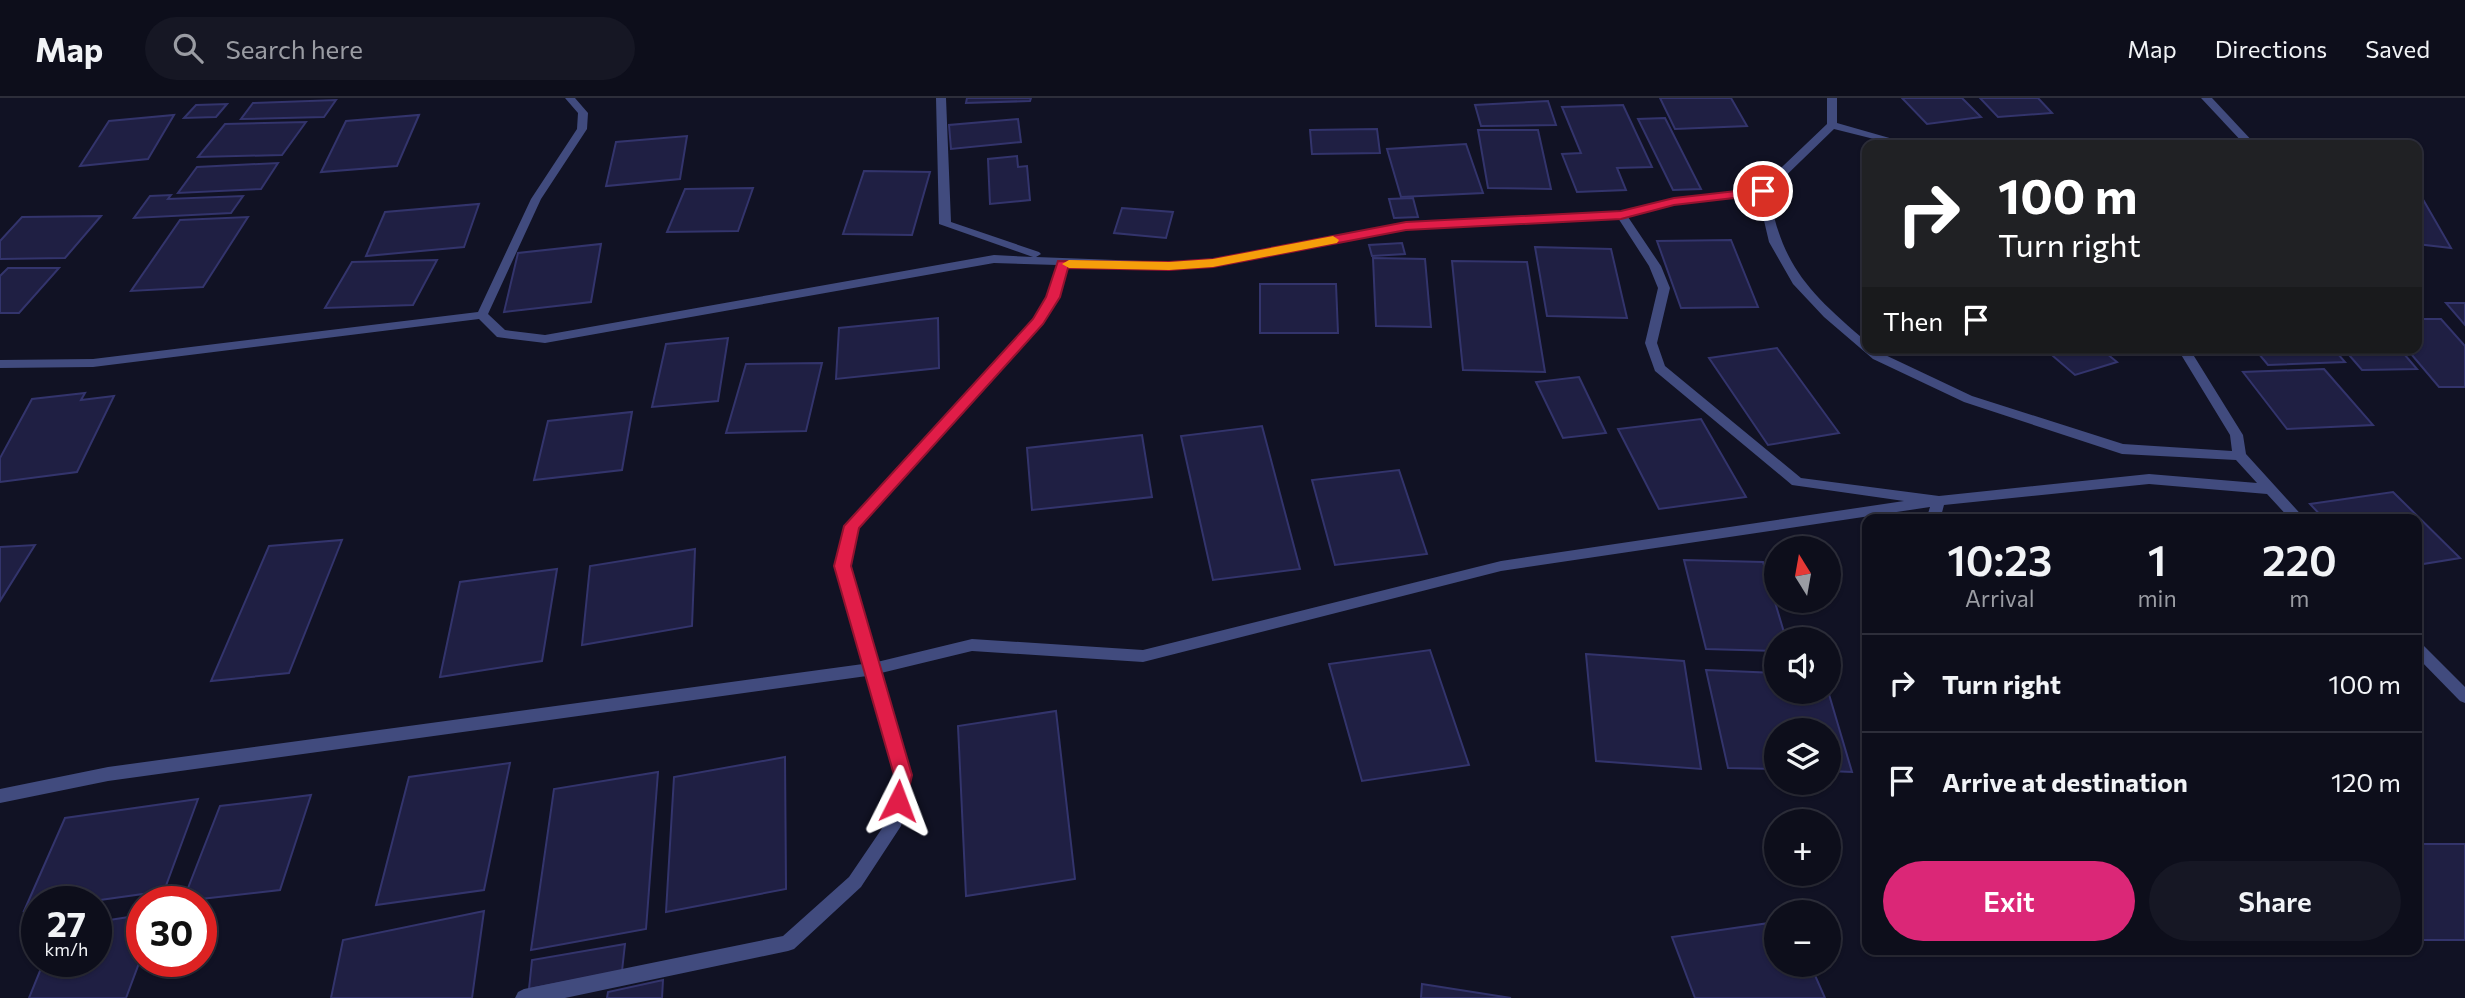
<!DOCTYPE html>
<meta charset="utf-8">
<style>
body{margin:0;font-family:Commissioner,sans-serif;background:#161724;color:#f1f3f6;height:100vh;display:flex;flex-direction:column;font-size:26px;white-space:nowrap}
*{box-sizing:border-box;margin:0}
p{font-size:23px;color:#9a9ca3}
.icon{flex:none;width:38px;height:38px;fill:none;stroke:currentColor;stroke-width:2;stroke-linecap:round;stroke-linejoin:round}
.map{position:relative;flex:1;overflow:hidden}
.side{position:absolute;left:1862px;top:416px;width:560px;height:441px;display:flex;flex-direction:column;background:#0d0e1b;border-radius:14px;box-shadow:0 2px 5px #0004,0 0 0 2px #2d2e3a}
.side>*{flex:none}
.top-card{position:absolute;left:1862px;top:42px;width:560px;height:214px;border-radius:14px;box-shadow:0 2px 5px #0004,0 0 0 2px #2d2e3a;background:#202124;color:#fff;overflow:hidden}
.needle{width:46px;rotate:349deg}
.controls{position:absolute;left:1764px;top:438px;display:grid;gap:14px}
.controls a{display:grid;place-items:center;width:77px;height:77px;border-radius:50%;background:#0d0e1b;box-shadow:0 2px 5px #0004,0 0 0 2px #2d2e3a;font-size:35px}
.speed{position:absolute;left:21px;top:788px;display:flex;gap:14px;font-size:35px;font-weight:700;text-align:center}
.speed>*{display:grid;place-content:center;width:91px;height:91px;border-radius:50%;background:#0d0e1b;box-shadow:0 2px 5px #0004,0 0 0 2px #2d2e3a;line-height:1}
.speed small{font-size:18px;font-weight:400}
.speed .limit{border:10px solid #d22;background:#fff;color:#111}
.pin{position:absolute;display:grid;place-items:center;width:60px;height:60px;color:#fff;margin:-30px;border:4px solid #fff;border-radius:50%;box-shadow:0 2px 7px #0007}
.me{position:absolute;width:77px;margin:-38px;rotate:3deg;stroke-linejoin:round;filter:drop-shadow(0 0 5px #0008)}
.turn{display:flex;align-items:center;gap:24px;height:147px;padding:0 21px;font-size:32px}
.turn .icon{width:91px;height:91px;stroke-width:2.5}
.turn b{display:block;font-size:49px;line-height:60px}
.then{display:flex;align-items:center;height:66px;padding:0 21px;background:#0003;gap:14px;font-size:26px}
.eta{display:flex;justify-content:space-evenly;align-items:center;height:119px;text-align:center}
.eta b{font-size:42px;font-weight:600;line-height:49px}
.cta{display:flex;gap:14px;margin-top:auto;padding:14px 21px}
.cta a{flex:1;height:80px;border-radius:42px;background:#db2777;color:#fff;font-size:28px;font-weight:600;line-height:80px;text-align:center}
.cta a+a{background:#161724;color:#f1f3f6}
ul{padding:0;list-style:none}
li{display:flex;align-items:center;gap:21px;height:98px;padding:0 21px;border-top:2px solid #2d2e3a}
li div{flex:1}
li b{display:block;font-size:26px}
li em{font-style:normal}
header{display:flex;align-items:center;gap:42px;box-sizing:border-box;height:98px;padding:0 35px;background:#0d0e1b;border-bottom:2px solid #2d2e3a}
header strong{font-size:33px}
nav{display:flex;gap:38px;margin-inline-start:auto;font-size:24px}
.search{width:490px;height:63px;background:#161724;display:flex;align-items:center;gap:18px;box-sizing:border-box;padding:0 24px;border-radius:38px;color:#9a9ca3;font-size:26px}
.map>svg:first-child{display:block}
</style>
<header>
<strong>Map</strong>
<div class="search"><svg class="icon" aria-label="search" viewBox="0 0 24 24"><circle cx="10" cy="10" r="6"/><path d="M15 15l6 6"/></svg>Search here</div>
<nav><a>Map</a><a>Directions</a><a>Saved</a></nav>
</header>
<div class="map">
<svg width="2465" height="900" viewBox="0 0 2465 900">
<rect width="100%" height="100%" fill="#111224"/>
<g fill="#1f1f43" stroke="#33346c" stroke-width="2">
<path d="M967,0h64l-1,3 -64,2z"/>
<path d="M1660,0h71l16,28 -72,3z"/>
<path d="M1902,0h60l19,19 -54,7z"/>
<path d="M1980,0h58l14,15 -54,4z"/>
<path d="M336,2l-12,17 -83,2 12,-16z"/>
<path d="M1548,3l8,24 -75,1 -6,-21z"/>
<path d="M227,6l-11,13 -32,1 12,-13z"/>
<path d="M1623,7l29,62 -35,1 9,22 -49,2 -15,-38 19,-1 -19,-46z"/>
<path d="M174,17l-26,44 -68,7 29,-45z"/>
<path d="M419,17l-22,51 -76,6 25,-51z"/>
<path d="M1665,20l36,71 -28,1 -35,-71z"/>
<path d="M1018,21l3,23 -70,7 -2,-24z"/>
<path d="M306,24l-24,33 -84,2 27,-33z"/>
<path d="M1377,31l3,24 -68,1 -2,-24z"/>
<path d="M1478,32h60l13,59 -63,-1z"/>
<path d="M687,38l-7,43 -74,7 10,-44z"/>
<path d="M1466,46l17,49 -82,4 -14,-48z"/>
<path d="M1017,58l1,11 9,-1 3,34 -40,4 -2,-45z"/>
<path d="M278,65l-17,26 -83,4 19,-26z"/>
<path d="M864,73l66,1 -18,63 -69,-1z"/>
<path d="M753,90l-15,43 -71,1 18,-43z"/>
<path d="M2417,91l34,59 -34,-4z"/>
<path d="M171,97l-3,4 75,-3 -12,17 -97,5 16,-22z"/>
<path d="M1413,100l5,19 -24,1 -5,-19z"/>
<path d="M479,106l-15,43 -98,9 19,-44z"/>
<path d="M1122,110l51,4 -7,26 -52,-5z"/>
<path d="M101,118l-36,42 -65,1v-18l22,-24z"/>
<path d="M248,119l-45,70 -72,4 49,-71z"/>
<path d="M1731,142l27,67 -77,1 -24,-67z"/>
<path d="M1402,145l3,11 -33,2 -3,-11z"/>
<path d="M601,146l-10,58 -87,10 14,-59z"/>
<path d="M1535,149l76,2 16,69 -80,-2z"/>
<path d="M1373,160l52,1 6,68 -55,-1z"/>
<path d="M437,162l-24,45 -88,3 27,-46z"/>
<path d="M1452,163l75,1 18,110 -82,-2z"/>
<path d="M8,170h51l-40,45h-19v-37z"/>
<path d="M1260,186h76l2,49h-78z"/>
<path d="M2446,205h19v22z"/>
<path d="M938,220l1,50 -103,11 3,-51z"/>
<path d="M2417,221h24l24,27v41h-26l-33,-39h11z"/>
<path d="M728,240l-10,63 -66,6 14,-63z"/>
<path d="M1777,250l62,85 -71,12 -59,-87z"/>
<path d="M2053,250h47l17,14 -42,13 -29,-25z"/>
<path d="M2254,250h79l12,14 -77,3z"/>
<path d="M2343,250h56l18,21 -55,1z"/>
<path d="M822,265l-16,68 -80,2 20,-69z"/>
<path d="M2324,271l49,56 -86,4 -44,-57z"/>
<path d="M1579,279l27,56 -43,5 -27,-56z"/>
<path d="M85,295l-4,7 33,-4 -37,76 -77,10v-24l32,-59z"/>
<path d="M632,314l-10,58 -88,10 14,-59z"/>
<path d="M1701,321l45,78 -87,12 -41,-80z"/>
<path d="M1262,328l38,143 -87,11 -32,-144z"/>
<path d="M1142,337l10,62 -120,13 -5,-62z"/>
<path d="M1399,372l28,84 -92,11 -23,-85z"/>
<path d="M2393,394l67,66 -43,7v-45h-92l-15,-16z"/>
<path d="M2168,415l5,7h-34l-3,-5z"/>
<path d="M342,442l-53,133 -78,8 58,-135z"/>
<path d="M35,447l-35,56v-54z"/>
<path d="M695,451l-3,77 -110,19 8,-79z"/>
<path d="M1684,462l79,2 23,77h-10v12l-70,-2z"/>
<path d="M557,471l-15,92 -102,16 20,-95z"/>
<path d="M1430,552l39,115 -107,16 -33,-117z"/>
<path d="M1586,556l98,7 17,108 -105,-8z"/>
<path d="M1706,572l70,3v18h52l24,81 -23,-1v-41h-53v39l-48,-1z"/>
<path d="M1056,613l19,168 -109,17 -8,-170z"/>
<path d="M785,659l1,132 -120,23 8,-135z"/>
<path d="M510,665l-26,127 -108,15 33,-128z"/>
<path d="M658,674l-12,157 -115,21 23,-161z"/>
<path d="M311,697l-31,95 -97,11 37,-95z"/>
<path d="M198,701l-34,92 -71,10h-56v8l-13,2 41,-93z"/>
<rect x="2417" y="746" width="48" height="96"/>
<path d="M484,813l-12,87h-141l12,-58z"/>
<path d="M142,817v40l-16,43h-97l15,-37h52v-39z"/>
<path d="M1776,824v42h34l15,34h-130l-23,-61z"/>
<path d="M625,846l-3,27 -93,18 3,-29z"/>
<path d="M663,882l-1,18h-55l1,-6z"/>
<path d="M1422,886l89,14h-90z"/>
</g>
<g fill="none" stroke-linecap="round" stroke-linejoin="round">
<g fill="#414b7e" fill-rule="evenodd">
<path d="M565,0h10l13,15 -1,16 -46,70 -53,115 17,16 40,5 449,-80 39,2 -94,-33 -3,-126h10l5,124 88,30 2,2 -5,3 133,5 44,-3 193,-36 215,-11 53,-14 86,-10 67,-64v-26h10v25l77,22h-16l-64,-16 -65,63c12,75 43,103 98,150v6h9l5,5 91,43 151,48 109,7 -2,-16 -53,-87h12l54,87 3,19 60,66h-15l-24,-26 -118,-10 -205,21 -4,15h-14l4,-13 -429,64 -358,91 -171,-11 -91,22 30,102 -10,51 -40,61 -67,62 -6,2 -223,47h-50l3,-6 6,-3 259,-53 66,-59 36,-53 10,-49 -28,-99 -759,105 -108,22v-14l108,-22 755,-103 -28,-98 10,-40 189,-208 13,-21 10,-32 -63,-2 -449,80 -48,-6 -18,-18 -386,48 -93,1v-8l93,-1 385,-47 53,-113 46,-70 1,-16zM1758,97l11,47 24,42 31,33 49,42 91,43 158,52 114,6 21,23 -108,-9 -210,22 -138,-18 -136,-112 -8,-23 13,-55 -9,-22 -33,-49 46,-13zM1618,120l31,48 9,22 -13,55 10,28 137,114 112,16 -403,60 -358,89 -171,-11 -95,23 -28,-96 9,-38 184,-204 17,-27 9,-31 101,4 44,-3 193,-38z"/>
<path d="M2201,0h11l44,47h-11z"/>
<path d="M2417,544l5,2 43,43v16l-5,-2 -43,-44z"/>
</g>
</g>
<path fill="#e11d48" stroke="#92132f" stroke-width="2" d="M1763,90l6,3 -1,3 -94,11 -53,14 -215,11 -193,37 -44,3 -101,-2 -8,29 -17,27 -184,204 -8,38 61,209 -7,31 -7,3 -6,-3 -3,-5 5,-26 -60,-209 10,-40 189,-207 13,-22 12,-36 111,1 44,-3 193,-37 215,-11 53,-13z"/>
<path fill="#f59e0b" d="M1333,138l6,4 -2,3 -124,24 -44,3 -100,-2 -7,-4 7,-4 100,2 44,-3z"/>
</svg>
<div class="controls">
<a><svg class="needle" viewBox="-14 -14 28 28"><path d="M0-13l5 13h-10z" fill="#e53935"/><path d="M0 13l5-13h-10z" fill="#9a9ca3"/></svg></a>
<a><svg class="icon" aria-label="sound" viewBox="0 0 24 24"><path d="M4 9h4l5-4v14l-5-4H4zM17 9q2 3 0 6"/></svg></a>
<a><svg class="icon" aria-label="layers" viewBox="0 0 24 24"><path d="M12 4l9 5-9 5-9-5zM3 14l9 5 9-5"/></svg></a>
<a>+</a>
<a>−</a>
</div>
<div class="speed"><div>27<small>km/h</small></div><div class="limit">30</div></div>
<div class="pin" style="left:1763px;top:93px;background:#d93025"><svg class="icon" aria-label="arrive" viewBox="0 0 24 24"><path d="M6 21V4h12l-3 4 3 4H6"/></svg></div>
<svg class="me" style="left:898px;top:703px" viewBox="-20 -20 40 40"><path d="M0-17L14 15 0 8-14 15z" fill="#e11d48" stroke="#fff" stroke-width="4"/></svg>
<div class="top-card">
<div class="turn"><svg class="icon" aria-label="right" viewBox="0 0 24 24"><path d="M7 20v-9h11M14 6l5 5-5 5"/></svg><div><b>100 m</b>Turn right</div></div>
<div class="then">Then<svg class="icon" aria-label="arrive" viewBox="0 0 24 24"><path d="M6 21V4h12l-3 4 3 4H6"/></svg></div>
</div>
<section class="side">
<div class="eta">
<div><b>10:23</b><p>Arrival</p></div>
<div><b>1</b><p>min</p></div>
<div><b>220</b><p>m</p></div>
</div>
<ul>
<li><svg class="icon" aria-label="right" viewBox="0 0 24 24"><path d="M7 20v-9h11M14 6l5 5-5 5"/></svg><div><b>Turn right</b></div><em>100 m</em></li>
<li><svg class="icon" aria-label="arrive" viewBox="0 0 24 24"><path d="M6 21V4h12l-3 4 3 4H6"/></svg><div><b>Arrive at destination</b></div><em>120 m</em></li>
</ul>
<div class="cta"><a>Exit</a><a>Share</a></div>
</section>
</div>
